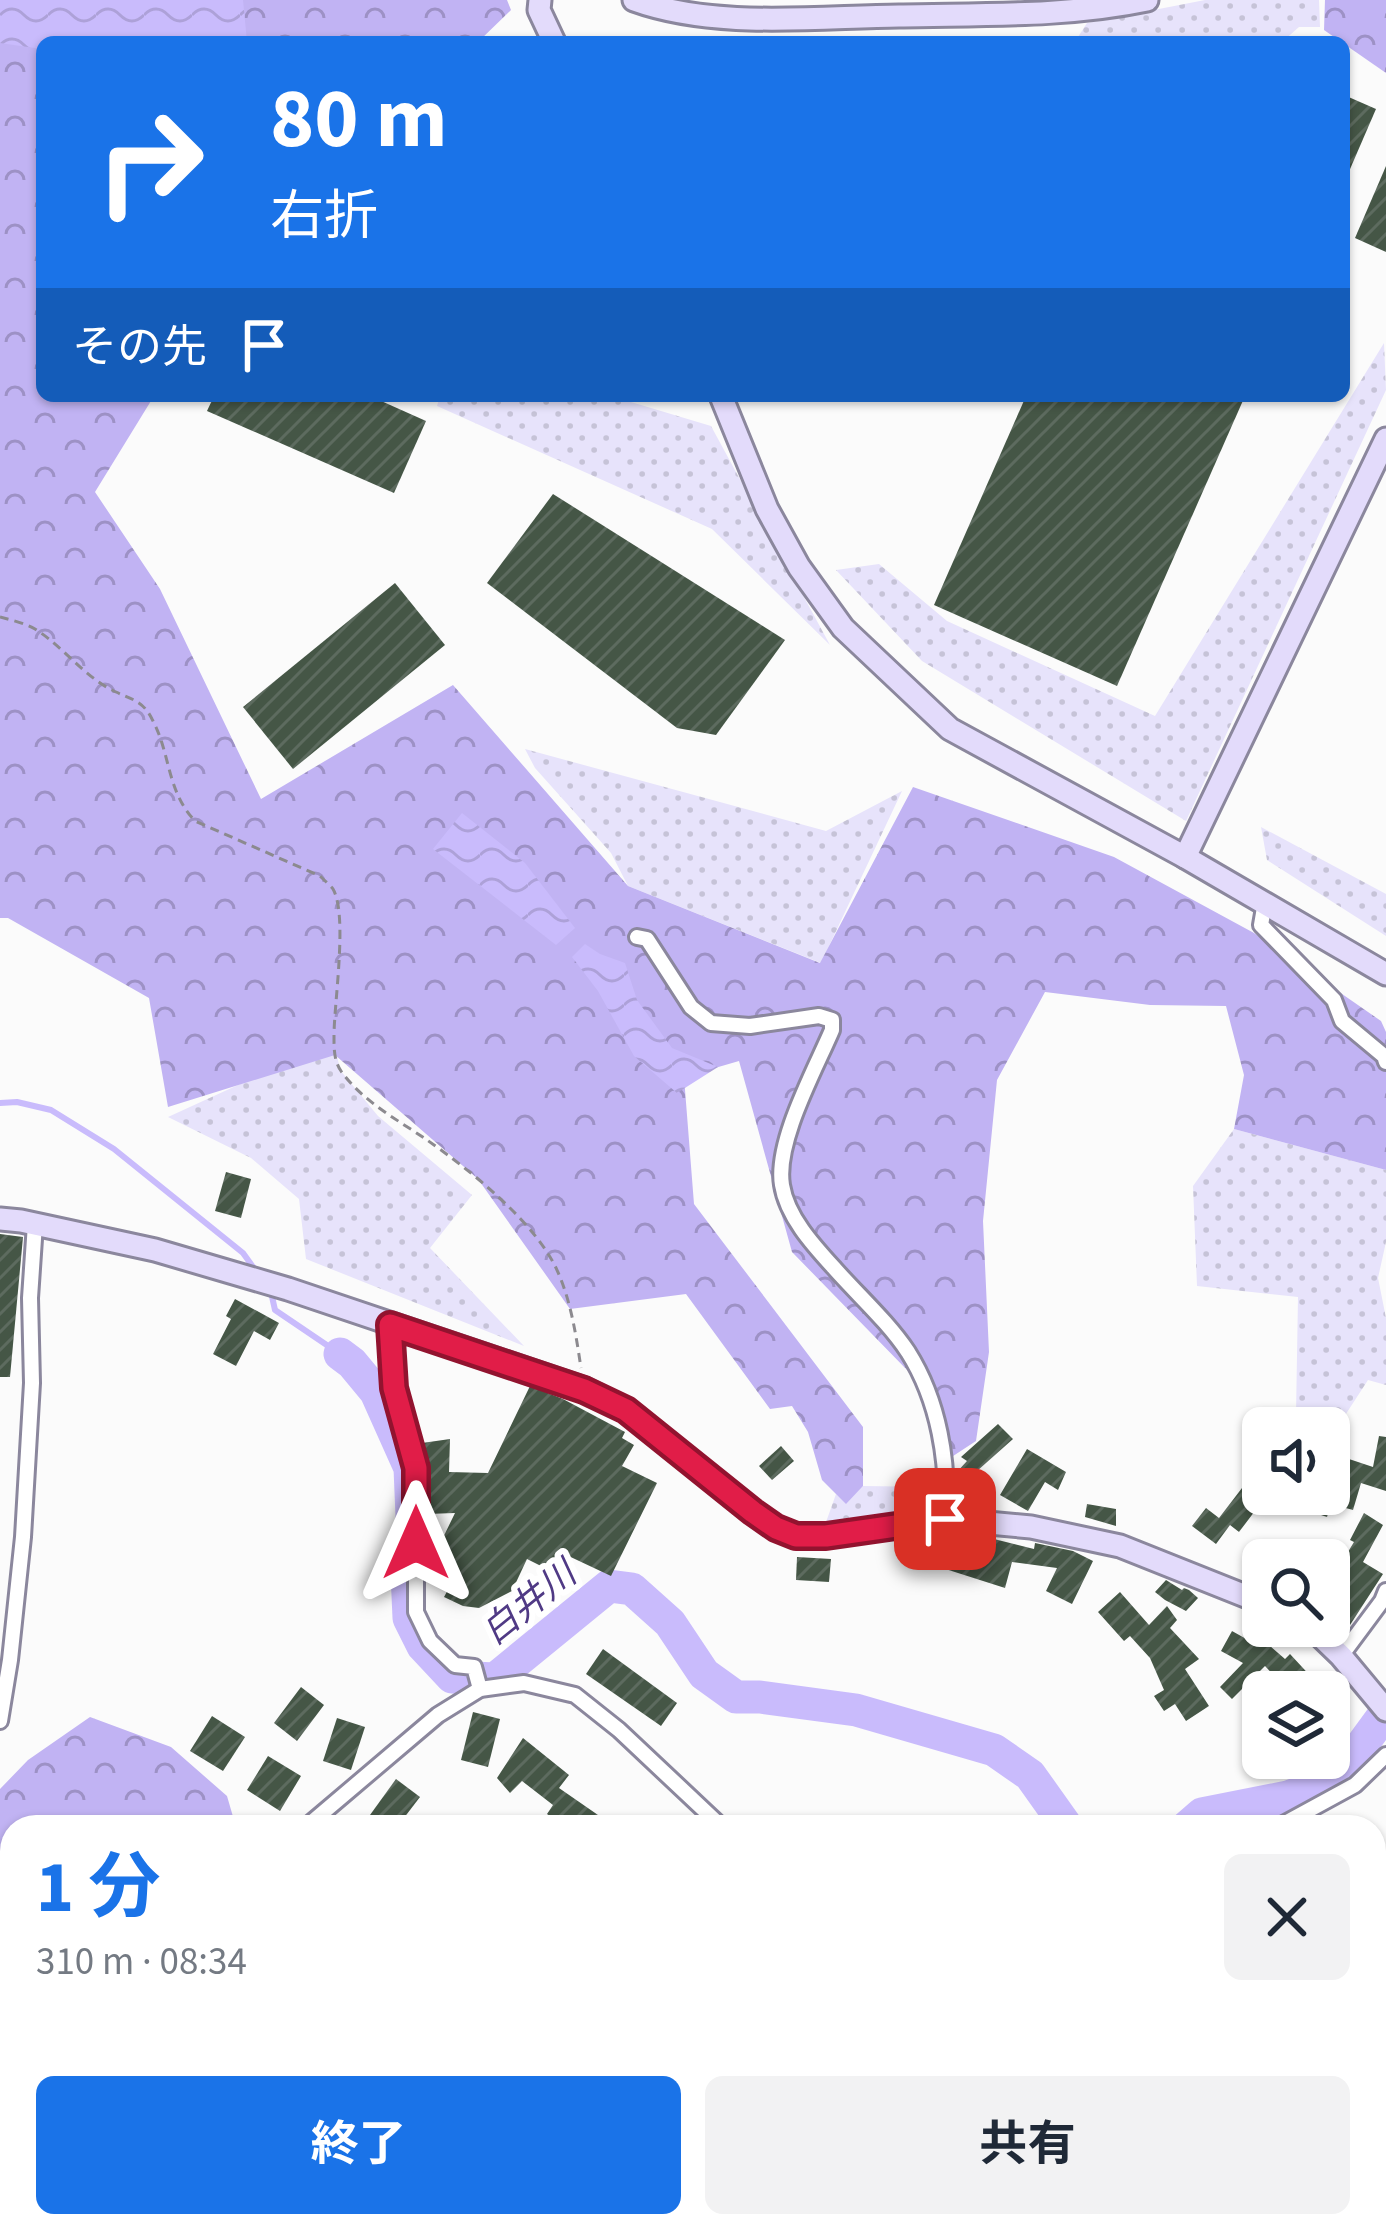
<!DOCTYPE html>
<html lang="ja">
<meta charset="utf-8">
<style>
body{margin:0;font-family:"Source Sans 3","Noto Sans JP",sans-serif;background:#f2f2f3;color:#1f2937;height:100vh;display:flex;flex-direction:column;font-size:45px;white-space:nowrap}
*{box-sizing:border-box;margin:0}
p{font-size:39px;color:#747a83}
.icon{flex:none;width:66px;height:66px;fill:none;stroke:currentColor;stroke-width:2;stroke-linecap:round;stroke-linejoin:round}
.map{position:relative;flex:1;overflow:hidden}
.side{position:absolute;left:0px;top:1815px;width:1386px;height:423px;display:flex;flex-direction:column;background:#fff;border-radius:36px 36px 0 0;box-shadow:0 3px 9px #0004}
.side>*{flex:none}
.top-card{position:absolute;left:36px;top:36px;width:1314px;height:366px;border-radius:18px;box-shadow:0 3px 9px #0004;background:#1a73e8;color:#fff;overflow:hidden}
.controls{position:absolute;left:1242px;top:1407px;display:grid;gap:24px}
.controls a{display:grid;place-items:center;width:108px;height:108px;border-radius:18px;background:#fff;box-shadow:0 3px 9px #0004;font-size:60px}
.pin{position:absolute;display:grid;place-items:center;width:102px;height:102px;color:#fff;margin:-51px;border-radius:24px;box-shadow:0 6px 18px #0006}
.me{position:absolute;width:132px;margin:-66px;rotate:0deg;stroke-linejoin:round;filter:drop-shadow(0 0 9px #0008)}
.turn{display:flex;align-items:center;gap:42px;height:252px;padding:0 36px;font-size:54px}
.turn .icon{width:156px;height:156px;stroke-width:2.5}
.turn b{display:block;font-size:84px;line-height:102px}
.then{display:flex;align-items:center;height:114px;padding:0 36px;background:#0003;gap:24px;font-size:45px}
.round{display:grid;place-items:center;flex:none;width:126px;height:126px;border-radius:18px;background:#f2f2f3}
.summary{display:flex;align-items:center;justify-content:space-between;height:204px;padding:0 36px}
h1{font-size:72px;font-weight:700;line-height:90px;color:#1a73e8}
.action{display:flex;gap:24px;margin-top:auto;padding:24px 36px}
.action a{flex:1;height:138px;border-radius:18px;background:#1a73e8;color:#fff;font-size:48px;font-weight:700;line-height:138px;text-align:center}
.action a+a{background:#f2f2f3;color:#1f2937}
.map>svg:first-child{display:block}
</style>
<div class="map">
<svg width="1386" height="2236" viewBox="0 0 1386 2236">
<defs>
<pattern id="grass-dots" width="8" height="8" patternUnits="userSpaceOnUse" patternTransform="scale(3)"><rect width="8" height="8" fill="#e7e3fb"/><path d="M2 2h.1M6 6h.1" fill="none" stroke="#c6c3d7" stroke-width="1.8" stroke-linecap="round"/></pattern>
<pattern id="forest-crowns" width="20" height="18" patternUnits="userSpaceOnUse" patternTransform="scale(3)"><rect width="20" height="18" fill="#c1b3f3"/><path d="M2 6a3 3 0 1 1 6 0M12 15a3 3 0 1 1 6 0" fill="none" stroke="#9d91c5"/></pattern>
<pattern id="water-waves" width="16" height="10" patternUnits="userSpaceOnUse" patternTransform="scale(3)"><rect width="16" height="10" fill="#c9bbfc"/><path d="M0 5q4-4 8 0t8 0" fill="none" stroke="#ada1d8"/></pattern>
<pattern id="building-hatch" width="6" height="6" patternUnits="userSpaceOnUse" patternTransform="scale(3)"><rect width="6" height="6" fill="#455646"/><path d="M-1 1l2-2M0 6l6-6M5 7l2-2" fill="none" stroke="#5d6b5f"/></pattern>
</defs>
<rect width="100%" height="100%" fill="#fbfbfb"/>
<g fill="url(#grass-dots)">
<path d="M1205,0h114l1,27h-21l-17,15h-201l-3,-5 9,-14z"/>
<path d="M1384,343l2,47 -200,431 -264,-160 -86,-91 43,-6 68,57 208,95z"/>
<path d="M440,396h171l100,30 119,219 -118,-116 -275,-123z"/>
<path d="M525,749l301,82 76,-40 -81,172 -193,-77 -17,-33 -76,-85z"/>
<path d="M1261,827l125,67v42l-119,-76z"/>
<path d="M334,1041l6,29 38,46 94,79 -42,53 94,98 -218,-87 -7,-60 -48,-41 -83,-41z"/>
<path d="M1234,1129l152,41v72l-8,36 8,40v67l-18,-5 -39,60v-12h-19l-14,-14 2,-117 -101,-11 -4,-100z"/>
<path d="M863,1486l72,1 7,23 -117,15 11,-31 10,9z"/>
<path d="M965,2226h258l-10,10h-264z"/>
</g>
<g fill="url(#forest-crowns)">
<path d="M0,0h507l4,10 -33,32h-436v354h112l-59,96 65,97 101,210 192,-114 175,201 192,77 93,-176 201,70 140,76 127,88 5,11v138l-152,-41 10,-54 -18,-69 -76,-1 -105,-13 -48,88 -14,141 6,131 -13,89 -29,19 -11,-44 -27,-44 -117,-120 -53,-191 -55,16 10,127 169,223v59l-17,18 -24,-24 -14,-48 -16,-26 -22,3 -84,-115 -116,15 -92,-130 -143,-124 -167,52 -19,-109 -141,-80h-8z"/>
<path d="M1325,0h61v73l-62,-43z"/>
<path d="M90,1717l81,30 56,49 9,31h-224v399h950l-15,10h-947v-447l28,-29z"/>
</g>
<g fill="url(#water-waves)">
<path d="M0,0h243l4,42h-205v7l-42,-6z"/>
<path d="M462,813l63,50 50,65 -19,17 -123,-96z"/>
<path d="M585,944l15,10 25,9 12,37 35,48 46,19 -41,26 -43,-37 -36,-65 -26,-34z"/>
</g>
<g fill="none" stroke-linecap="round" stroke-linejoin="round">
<g stroke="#c9bbfc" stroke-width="6">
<path d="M0,1103l17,-1 34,8 63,39 129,104 13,18"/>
<path d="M271,1292l4,18 65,44"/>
</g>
<g stroke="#c9bbfc" stroke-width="33">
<path d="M340,1354l12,9 24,29 34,76 2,48 -5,57 2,45 14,28 29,31 43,2 114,-93 23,3 38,34 34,51 32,23h24l96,13 138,40 36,25 37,52"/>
<path d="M1187,1827l15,-13 86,-17 49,-18 49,-67"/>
</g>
</g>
<g fill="url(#building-hatch)">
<path d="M1344,95l32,14 -32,74z"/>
<path d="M1386,166v86l-31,-14z"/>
<path d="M214,396h156l56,25 -32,72 -187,-82z"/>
<path d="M1026,396h219l-128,290 -183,-81z"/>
<path d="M553,494l232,146 -69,95 -39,-7 -190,-145z"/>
<path d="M395,583l50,62 -152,124 -50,-62z"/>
<path d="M226,1172l25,7 -10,39 -26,-7z"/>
<path d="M0,1234l23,3 -13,140h-10z"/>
<path d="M235,1299l44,24 -9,17 -16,-9 -18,35 -23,-12 18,-35 -5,-3z"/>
<path d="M530,1386l33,13 62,33 -3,6 12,7 -12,21 35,17 -46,93 -51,-24 -9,19 -24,-12 -15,32 -33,17 -16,-2 -19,-9 6,-11 -14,-7 12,-26 -10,-5 17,-35 -28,1v-46l-5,-25 28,-4 -1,33 39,1z"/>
<path d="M998,1424l15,15 -36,32 10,17 -14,9 -17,-24 11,-12 -6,-4z"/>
<path d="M1379,1436l7,1v54l-25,-8 -8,27 -22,-6 -4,13 -15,-5 6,-18h11l7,-27 10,3 3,-11 24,8z"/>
<path d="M781,1446l13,15 -22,19 -13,-14z"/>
<path d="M1027,1449l39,23 -8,18 -13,-8 -17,29 -28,-16z"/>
<path d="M1242,1488l19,15 -22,29 -9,-7 -14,19 -24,-18 14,-18 13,10z"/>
<path d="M1087,1504l29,5v17l-31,-9z"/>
<path d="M1364,1513l19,12 -20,37 20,12 -33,51 -21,-12v-30l25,-41 -4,-2z"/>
<path d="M933,1537l20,7 2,-6 32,12 3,-12 44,11 1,-6 38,8 20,10 -21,43 -26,-13 11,-23 -45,-6 -7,26 -94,-30 5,-14 13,5z"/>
<path d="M797,1557l34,2 -2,23 -33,-2z"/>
<path d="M1166,1580l16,10 2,-2 5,2 9,8 -12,13 -21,-11 -10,-8z"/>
<path d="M1120,1592l29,33 18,-19 10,14 -7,8 29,31 -14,10 24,37 -23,15 -11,-17 -11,7 -10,-15 10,-6 -14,-32 -20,-22 -6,5 -26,-29z"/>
<path d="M1232,1631l25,14 5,-6 23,20 5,-5 25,27 -13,11h-13l-24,-26 -33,33 -12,-12 23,-24 -22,-12z"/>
<path d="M603,1649l74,54 -16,23 -75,-52z"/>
<path d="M301,1687l23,18 -27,36 -23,-18z"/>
<path d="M473,1712l27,7 -12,48 -27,-7z"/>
<path d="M212,1716l33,21 -22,34 -33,-20z"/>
<path d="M337,1718l28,9 -14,43 -28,-9z"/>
<path d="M523,1738l46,37 -10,13 39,27 -9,12h-24l-18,-13 6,-9 -31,-24 -12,12 -13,-15z"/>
<path d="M268,1756l33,20 -21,35 -33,-21z"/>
<path d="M396,1779l24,18 -23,30h-12l-15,-12z"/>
</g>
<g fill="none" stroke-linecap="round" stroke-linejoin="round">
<defs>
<g id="street">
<path d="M1265,902l-4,23 73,75 8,21 42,35 2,6"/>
<path d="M637,937l10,2 44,68 20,16 39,3 69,-10 13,4v10c-17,40 -57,112 -50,155 5,32 32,61 53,84 24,27 53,53 73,83 31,49 41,111 37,167"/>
<path d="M390,1325l4,63 22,80v144l14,29 25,24 19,2 6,22"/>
<path d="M1341,1656l41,-55 4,-10"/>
<path d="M0,1721l10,-61 13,-123 9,-154 -2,-85 5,-74"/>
<path d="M306,1827l132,-112 42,-26 44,-6 51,12 44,35 103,97"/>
<path d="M1278,1827l77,-42 31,-30"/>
</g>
<g id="secondary">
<path d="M540,0l-1,10 15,32"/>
<path d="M634,0c80,29 180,17 265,16 82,-2 167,1 248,-16"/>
<path d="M721,396l46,113 32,58 44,61 107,101 235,128 201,117"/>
<path d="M1185,857l201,-418"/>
<path d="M0,1219l21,2 134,29 133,39 297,100 41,21 127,102 23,16 20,8h30l119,-17 86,8 89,19 143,57"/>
<path d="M1310,1626l31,30 45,54"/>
<path d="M1374,2079l12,-14"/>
<path d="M1245,2236l9,-10"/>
</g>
</defs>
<use href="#street" stroke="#8b879d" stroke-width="20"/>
<use href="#secondary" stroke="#8b879d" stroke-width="27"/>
<path stroke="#8c8a8f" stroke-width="3" stroke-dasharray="9 6" stroke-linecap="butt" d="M0,617c11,3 25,6 35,12 29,18 50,49 81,63 17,8 27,9 36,27 19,35 14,71 43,102l125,55c3,3 11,10 13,13 15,26 1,114 1,147 0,13 0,25 7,35 21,30 57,49 86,69 43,30 108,82 130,130 14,31 19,65 24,98"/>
<use href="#street" stroke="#fff" stroke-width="14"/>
<use href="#secondary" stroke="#e3dbfb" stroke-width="21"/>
</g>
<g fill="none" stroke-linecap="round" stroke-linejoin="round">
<defs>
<path id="route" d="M416,1543v-75l-22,-80 -4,-63 194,65 42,20 127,102 23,16 20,8h30l119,-17"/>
</defs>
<use href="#route" stroke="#92132f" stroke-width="30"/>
<use href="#route" stroke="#e11d48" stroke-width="21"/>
</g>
<g text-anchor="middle" stroke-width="12" stroke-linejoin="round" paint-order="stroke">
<g font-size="36" font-style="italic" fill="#503a85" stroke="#fff">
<text transform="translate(528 1602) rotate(-39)" y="13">白井川</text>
</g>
</g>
</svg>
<div class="controls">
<a><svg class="icon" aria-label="sound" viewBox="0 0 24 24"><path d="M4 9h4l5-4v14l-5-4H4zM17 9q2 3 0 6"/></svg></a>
<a><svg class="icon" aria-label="search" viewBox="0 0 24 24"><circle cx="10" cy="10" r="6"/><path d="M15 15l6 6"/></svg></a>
<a><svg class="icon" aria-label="layers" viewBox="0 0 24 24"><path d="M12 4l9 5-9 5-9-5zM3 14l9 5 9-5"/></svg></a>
</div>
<div class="pin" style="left:945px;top:1519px;background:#d93025"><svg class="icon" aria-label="arrive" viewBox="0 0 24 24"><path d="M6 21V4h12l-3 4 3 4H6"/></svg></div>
<svg class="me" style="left:416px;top:1543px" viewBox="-20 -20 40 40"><path d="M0-17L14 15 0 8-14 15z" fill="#e11d48" stroke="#fff" stroke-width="4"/></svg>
<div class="top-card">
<div class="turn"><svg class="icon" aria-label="right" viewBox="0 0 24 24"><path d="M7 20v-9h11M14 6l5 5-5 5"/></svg><div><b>80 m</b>右折</div></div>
<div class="then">その先<svg class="icon" aria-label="arrive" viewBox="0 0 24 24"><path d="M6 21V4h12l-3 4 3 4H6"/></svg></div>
</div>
<section class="side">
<div class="summary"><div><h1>1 分</h1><p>310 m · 08:34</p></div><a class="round"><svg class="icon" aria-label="close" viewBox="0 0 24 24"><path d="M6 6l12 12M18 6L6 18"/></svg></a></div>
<div class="action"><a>終了</a><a>共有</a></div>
</section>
</div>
